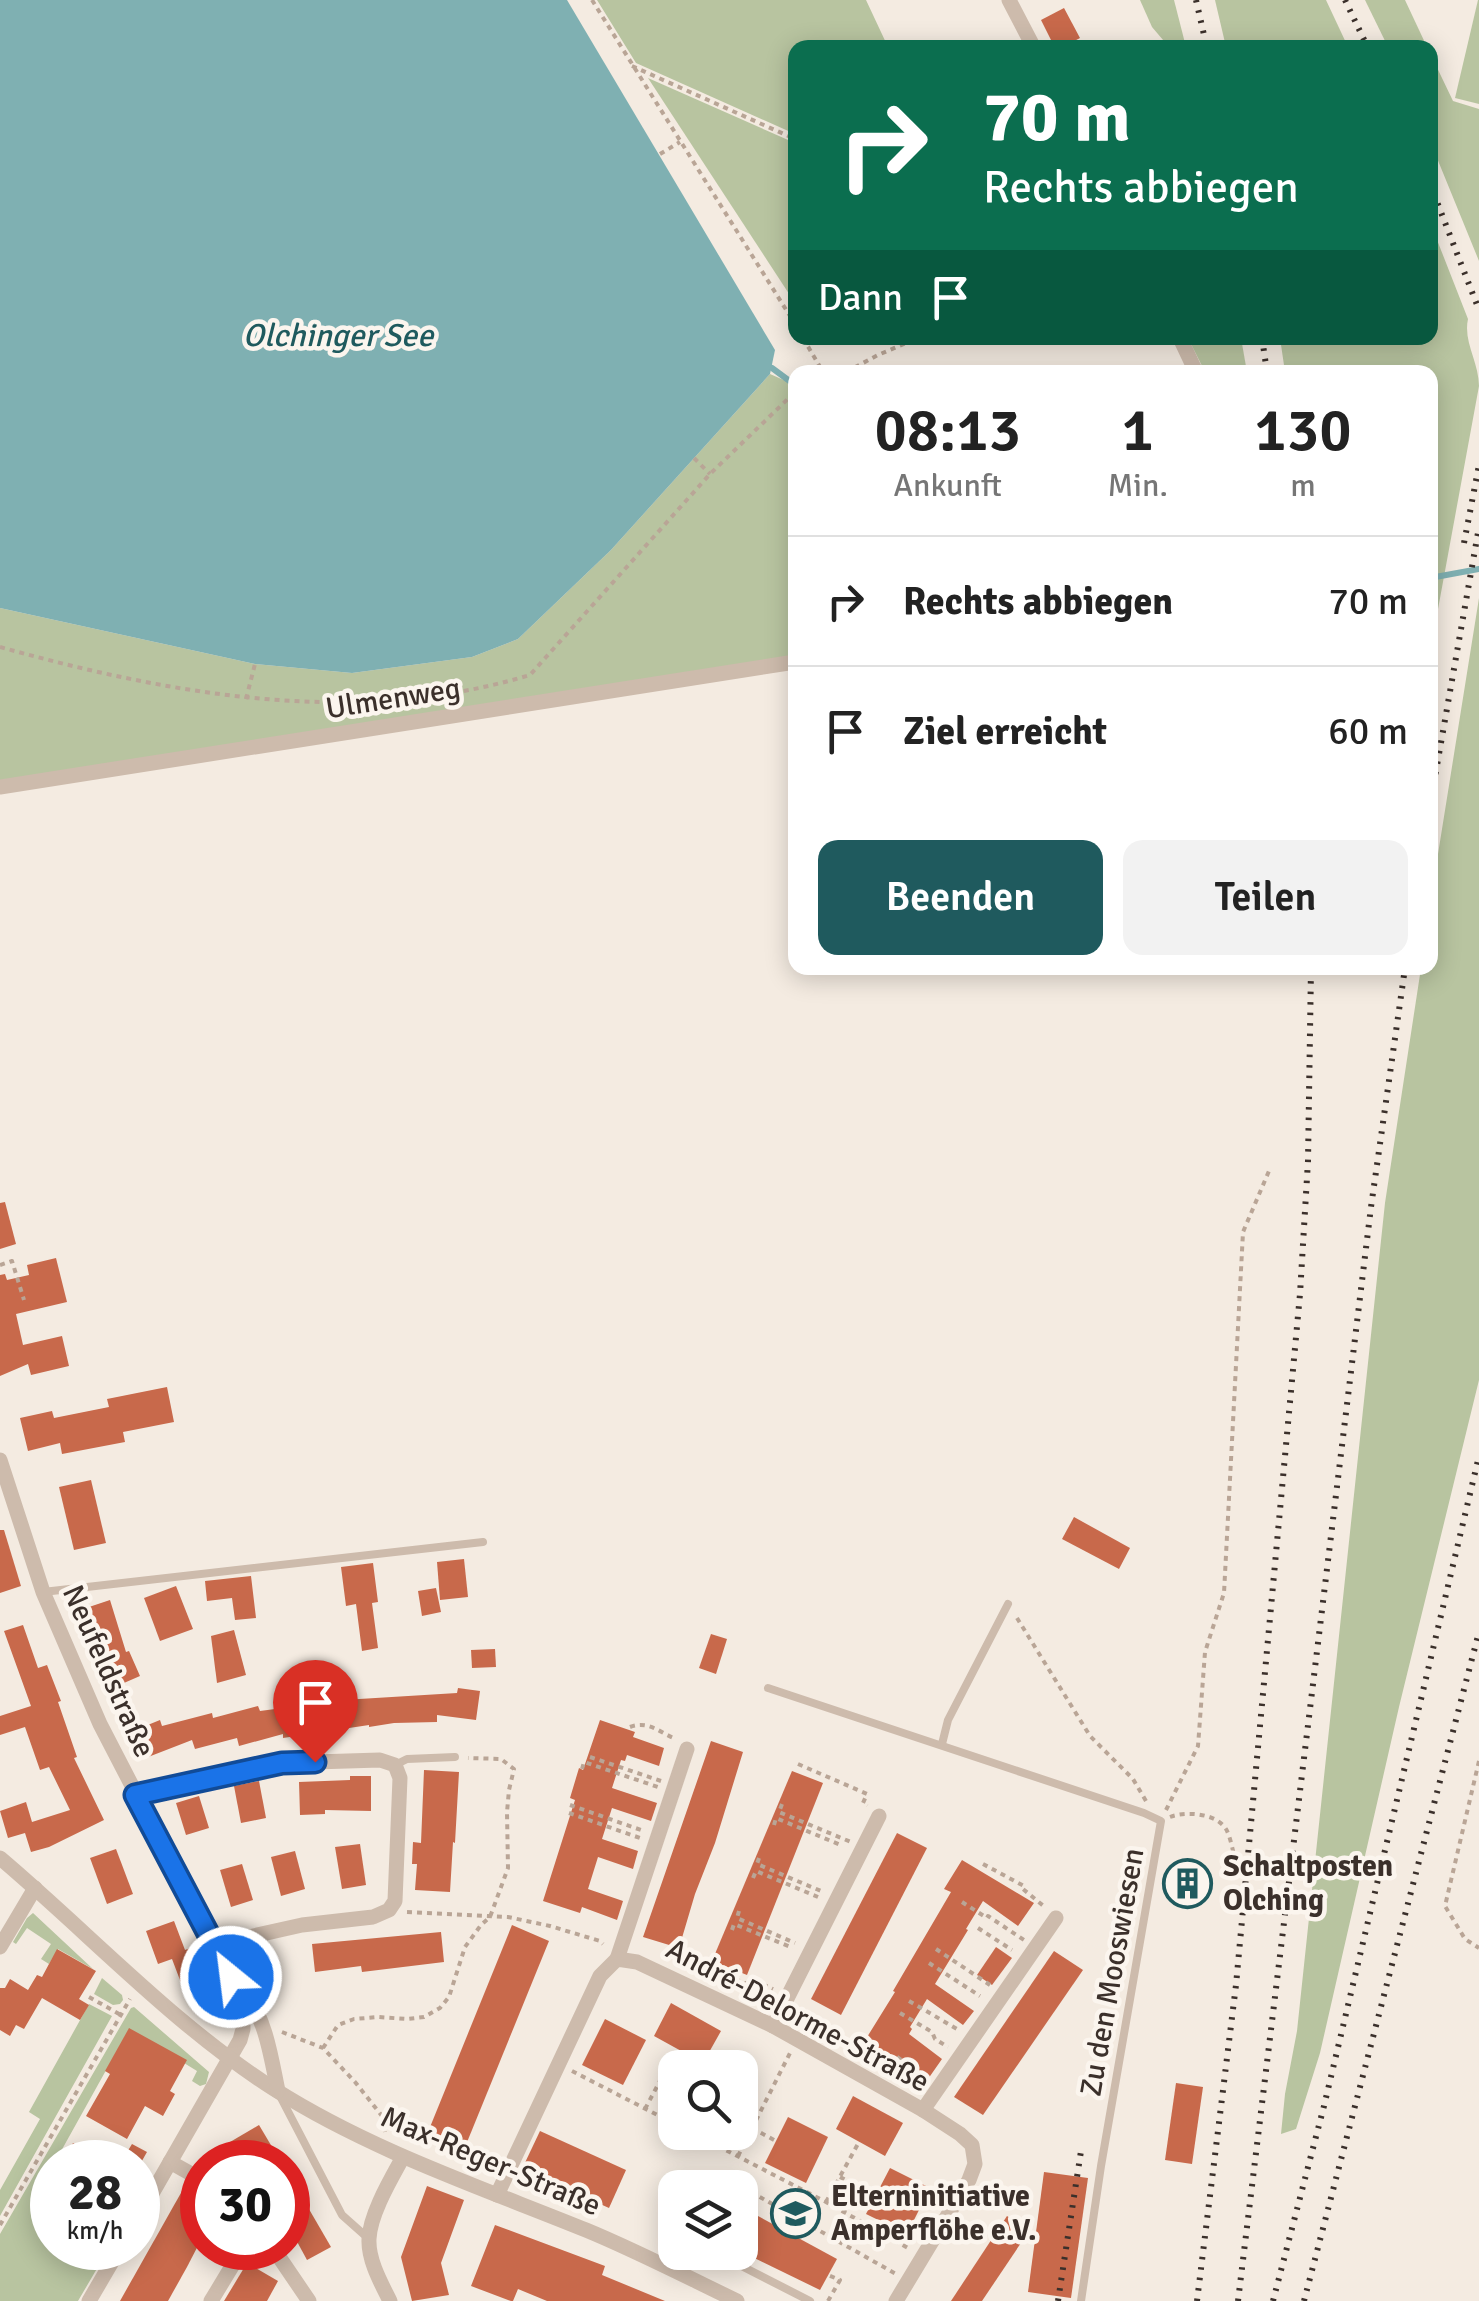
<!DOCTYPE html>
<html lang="de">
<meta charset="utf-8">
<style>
body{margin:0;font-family:Signika,sans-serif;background:#f2f2f2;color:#222;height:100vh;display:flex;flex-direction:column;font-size:38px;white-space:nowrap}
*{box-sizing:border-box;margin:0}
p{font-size:32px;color:#767676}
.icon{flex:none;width:55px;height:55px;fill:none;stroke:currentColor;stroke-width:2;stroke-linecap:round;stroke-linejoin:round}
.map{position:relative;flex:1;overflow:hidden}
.sheet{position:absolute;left:788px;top:365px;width:650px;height:610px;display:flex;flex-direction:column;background:#fff;border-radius:20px;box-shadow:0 5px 25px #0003}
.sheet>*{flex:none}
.guide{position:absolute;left:788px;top:40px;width:650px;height:305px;border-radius:20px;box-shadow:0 5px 25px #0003;background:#0b6e4f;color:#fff;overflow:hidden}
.fabs{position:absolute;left:658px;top:2050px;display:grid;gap:20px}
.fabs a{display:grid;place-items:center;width:100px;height:100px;border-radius:20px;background:#fff;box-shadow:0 5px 25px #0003;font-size:50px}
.speed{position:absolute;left:30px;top:2140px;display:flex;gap:20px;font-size:50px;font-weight:700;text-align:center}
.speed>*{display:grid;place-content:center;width:130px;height:130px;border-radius:50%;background:#fff;box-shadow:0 5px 25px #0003;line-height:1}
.speed small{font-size:25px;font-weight:400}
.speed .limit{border:15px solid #d22;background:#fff;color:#111}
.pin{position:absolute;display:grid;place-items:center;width:85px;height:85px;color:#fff;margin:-102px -42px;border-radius:50% 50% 50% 0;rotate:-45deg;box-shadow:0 0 10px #0007}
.pin .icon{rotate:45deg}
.me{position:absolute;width:110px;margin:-55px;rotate:331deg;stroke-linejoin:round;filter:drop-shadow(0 0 8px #0008)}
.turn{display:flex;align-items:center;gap:35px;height:210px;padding:0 30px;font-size:45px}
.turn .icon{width:130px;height:130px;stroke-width:2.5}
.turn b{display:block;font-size:70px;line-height:85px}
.then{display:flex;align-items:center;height:95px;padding:0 30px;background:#0003;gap:20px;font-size:38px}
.eta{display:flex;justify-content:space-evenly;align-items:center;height:170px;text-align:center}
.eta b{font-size:60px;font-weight:600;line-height:70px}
.button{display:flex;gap:20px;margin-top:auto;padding:20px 30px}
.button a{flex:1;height:115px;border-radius:20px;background:#1f5a5e;color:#fff;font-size:40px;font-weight:600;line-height:115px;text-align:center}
.button a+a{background:#f2f2f2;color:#222}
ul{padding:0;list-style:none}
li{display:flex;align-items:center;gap:30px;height:130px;padding:0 30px;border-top:2px solid #e0e0e0}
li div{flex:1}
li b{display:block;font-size:38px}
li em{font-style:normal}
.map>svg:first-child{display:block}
</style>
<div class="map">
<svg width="1479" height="2301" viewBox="0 0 1479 2301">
<rect width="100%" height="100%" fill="#f4ebe1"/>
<g fill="#b8c4a0">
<path d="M597,0h269l22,47 -93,1v86l-159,-71z"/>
<path d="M1140,0h34l12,47h-17l-17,-20z"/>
<path d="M1215,0h111l22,47h-122z"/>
<path d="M1365,0h40l22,47h-39z"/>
<path d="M1478,0h1v104l-24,-6z"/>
<path d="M1430,53l23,48 26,8v152l-49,-120z"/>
<path d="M648,78l147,65v160z"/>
<path d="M1430,222l38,97c-5,23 11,43 11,67l-43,234 -6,1v-249h-145l-5,-34h150z"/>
<path d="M1188,338h53l6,34h-42z"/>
<path d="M770,374l25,11v277l-795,125v-179l255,56 97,9 120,-16 46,-18 93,-89z"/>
<path d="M1479,598v782l-80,327 -79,346 -24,76 -15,5 4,-40 12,-63 88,-828 36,-235h9v-64z"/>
<path d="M33,1913l60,56 -35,-20 -9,15 -8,-5 10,-15 -24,-16 -11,16 -3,-2 14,-24z"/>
<path d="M102,1978l20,17 1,5 -3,4 -7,1 -19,-11z"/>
<path d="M89,2004l23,12 -112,200v-26l40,-71 -11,-7z"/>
<path d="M134,2007l75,65 -3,12 -6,2 -8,-5 5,-10 -68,-42 -74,133h-3l-3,11 3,2v73h57l-31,53h-78v-67l131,-226z"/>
</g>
<path fill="#7fb0b2" d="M0,0h567l208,350 -5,24 -159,176 -93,89 -46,18 -120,16 -97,-9 -255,-56z"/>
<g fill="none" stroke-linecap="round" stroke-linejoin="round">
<g stroke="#7fb0b2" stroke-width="6">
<path d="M772,368l23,17"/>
<path d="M1430,578l49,-9"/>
</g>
</g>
<g fill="#c8694b">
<path d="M1064,8l16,30 -19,10h-6l-14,-28z"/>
<path d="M5,1202l11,42 -16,5v-46z"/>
<path d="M56,1258l11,44 -51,12 7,31 39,-9 7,30 -38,9 -3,-11 -28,12v-101l5,-1 2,6 22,-5 -2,-10z"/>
<path d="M167,1387l7,35 -51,10 2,10 -63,12 -2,-11 -32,8 -8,-33 32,-7 2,7 55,-11 -2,-8z"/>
<path d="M91,1480l15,63 -32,7 -15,-63z"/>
<path d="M1074,1517l56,31 -11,21 -57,-30z"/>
<path d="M0,1530h4l17,56 -21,7z"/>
<path d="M464,1559l4,38 -28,3 -3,-38z"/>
<path d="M373,1563l5,39 -6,1 6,45 -16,3 -6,-47 -10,2 -5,-39z"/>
<path d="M251,1576l5,42 -21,2 -3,-22 -25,3 -2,-20z"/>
<path d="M176,1586l17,43 -33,12 -16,-43z"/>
<path d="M436,1588l5,24 -19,4 -4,-25z"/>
<path d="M110,1600l16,52 3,-1 11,25 -23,10 -20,-46 -4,2 -10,-33z"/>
<path d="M23,1625l15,43 9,-3 14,36 -3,1 19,55 -3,1 30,62 -55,27 -18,5 -6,-19 -17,5 -8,-27 26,-9 6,20 38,-12 -21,-43 -9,3 -15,-43 -25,8v-19l31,-10 -27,-75z"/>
<path d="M234,1630l12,45 -29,8 -6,-47z"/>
<path d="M711,1634l16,5 -11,35 -17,-6z"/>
<path d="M495,1649l1,18 -24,1 -1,-18z"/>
<path d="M458,1688l22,3 -4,29 -39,-5v7l-43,1 -25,4v-2l-86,13v-4l-44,12 -2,-8 -42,11 -3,-9 -49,19 -10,-28 27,-11 2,6 50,-13 1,5 45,-12 2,5 83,-11 114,-7z"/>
<path d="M600,1720l35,12 -2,5 31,11 -5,18 -32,-11 -2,6 -4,-1 -9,28 45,15 -6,18 -39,-13 -10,31 36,12 -5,18 -35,-12 -10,32 35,12 -6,19 -35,-13 -2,6 -37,-12 32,-101 -5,-2 9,-30 4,2z"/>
<path d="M711,1741l32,11 -28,91 -20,51 -16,54 -36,-11z"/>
<path d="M424,1770l35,2 -4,71 -2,-1 -3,50 -35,-2 2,-26h-5l1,-22 8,1z"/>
<path d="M792,1771l31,12 -76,192 -35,-14z"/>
<path d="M350,1776h21v35l-46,-1v4l-25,1 -1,-33 51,-2z"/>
<path d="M259,1781l7,37 -25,5 -7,-37z"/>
<path d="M199,1796l10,32 -23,7 -10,-32z"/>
<path d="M897,1833l30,15 -86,167 -30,-16z"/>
<path d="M360,1844l6,41 -24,4 -7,-42z"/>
<path d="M116,1849l17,45 -26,10 -17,-46z"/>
<path d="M295,1851l10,38 -24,7 -10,-39z"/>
<path d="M962,1860l72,43 -16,23 -35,-25 -17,28 2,1 -33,54 39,27 -11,14 -36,-26 -17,28 2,2 -3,5 33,25 -14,20 -33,-23 -2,3 -29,-17 31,-50 -2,-1 58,-99 -7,-3z"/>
<path d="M242,1864l11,36 -22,7 -11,-37z"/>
<path d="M1168,1871l18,2 -2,15 -17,-1z"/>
<path d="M174,1921l11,29 13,-5 12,33 -27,10 -11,-29 -14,5 -12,-33z"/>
<path d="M512,1925l37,16 -86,211 -37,-15z"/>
<path d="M441,1932l3,30 -82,10 -1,-6 -46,6 -3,-28z"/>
<path d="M996,1947l16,11 -20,27 -15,-10z"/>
<path d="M57,1949l39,22 -17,28 10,6 -9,15 -38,-22 -18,31 -8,-4 -6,11 -10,-6v-42h5l5,-9 18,11 9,-15 5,2z"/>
<path d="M1054,1951l29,19 -100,145 -29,-18z"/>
<path d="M671,2003l50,28 -18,32 -49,-27z"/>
<path d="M605,2019l41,21 -23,45 -41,-20z"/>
<path d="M129,2028l58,32 -17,31 5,3 -12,22 -18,-10 -18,33 -41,-23 24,-42 -5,-3z"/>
<path d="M1176,2083l27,4 -11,77 -27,-4z"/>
<path d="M853,2096l50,27 -18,33 -49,-27z"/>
<path d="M788,2117l40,20 -22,46 -41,-20z"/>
<path d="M259,2125l22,37h-39l-12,-20z"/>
<path d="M540,2131l86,39 -17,38 -87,-39z"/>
<path d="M73,2143l36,19h-46z"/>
<path d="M132,2144l15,8 -8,14 -1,-4h-17z"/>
<path d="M890,2168l40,20 -23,46 -41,-20z"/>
<path d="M1044,2172l44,6 -17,120 -43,-6z"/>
<path d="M288,2173l43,74 -24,13 -19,-35z"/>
<path d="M186,2184l16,8v46l-15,29 -19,34h-48z"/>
<path d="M427,2186l37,14 -23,63 8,32 -37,6 -11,-44z"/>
<path d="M747,2210l90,49 -17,31 -80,-39v-28z"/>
<path d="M1007,2216l22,15 -47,70h-31z"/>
<path d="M495,2225l110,41 -3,9 63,26h-118l-29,-12 -5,12h-2l-40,-15z"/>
<path d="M247,2263l31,18 -11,20h-43z"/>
</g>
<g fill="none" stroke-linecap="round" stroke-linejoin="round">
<g stroke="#b9a596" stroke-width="4" stroke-dasharray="5 5" stroke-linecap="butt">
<path d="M592,0l203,324"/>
<path d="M632,66l163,73"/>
<path d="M660,154l20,-12"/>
<path d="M803,338l20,34"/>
<path d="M846,372l32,-17 40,-17"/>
<path d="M694,458l16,16"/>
<path d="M0,647c173,48 354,81 530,28l180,-201 85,-82"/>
<path d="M246,699l9,-35"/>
<path d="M0,1265l12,-4 12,39"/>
<path d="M1017,1618l73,118 43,43 13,22"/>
<path d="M630,1727c19,-7 30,6 46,12"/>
<path d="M590,1757l71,24"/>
<path d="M1479,1761l-34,145 20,33 14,9"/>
<path d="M798,1764l69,30 -4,9 4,3"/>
<path d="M582,1769l2,-7 74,25"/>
<path d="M782,1804l-3,8 72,30"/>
<path d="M570,1805l71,25"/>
<path d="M1166,1810l32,-64 7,-94 19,-59 19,-361 26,-61"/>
<path d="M569,1813l71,25"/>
<path d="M1170,1817c16,-6 46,-4 56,12 4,7 6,18 8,26"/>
<path d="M774,1825l2,-7 67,28"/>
<path d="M759,1858l-2,6 64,27"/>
<path d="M983,1864l41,22 -1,3 23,19"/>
<path d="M753,1878l3,-7 62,26"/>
<path d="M962,1902l25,16 1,-2 36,24"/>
<path d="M739,1911l-2,7 58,25"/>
<path d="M407,1912l101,5 42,9 50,15 3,3"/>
<path d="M978,1928l34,22"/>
<path d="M732,1930l2,-6 59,24"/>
<path d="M936,1949l54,36"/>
<path d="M718,1963l-3,8 40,16 7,-3 11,5"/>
<path d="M929,1963l51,33"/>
<path d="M89,1997l32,18"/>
<path d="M909,2001l48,28"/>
<path d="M900,2013l32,19 3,7 13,8"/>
<path d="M282,2032l41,16 32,34 27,34 3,16"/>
<path d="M323,2048l15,-23 16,-6 24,-2 29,2 17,-2 16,-9 9,-11 16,-50 16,-22 9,-8 18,-49 -1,-56 2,-22 5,-21 -13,-10 -33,-1"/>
<path d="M897,2057l29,20"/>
<path d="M572,2071l103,53"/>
<path d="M659,2081l16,9"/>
<path d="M645,2109l32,-60"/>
<path d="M752,2128l24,13"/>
<path d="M691,2132l135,70 82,46"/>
<path d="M738,2156l52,-103"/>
<path d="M840,2177l36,19"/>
<path d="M751,2192l145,82"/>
<path d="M826,2202l33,-60"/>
<path d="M844,2211l13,-25"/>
<path d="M740,2215l5,-10 9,5 -2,2"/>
<path d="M0,2225l130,-226"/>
<path d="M828,2301l12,-21 -12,-5"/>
</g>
<g stroke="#cdbbac" stroke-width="8">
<path d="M43,1592l440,-50"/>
<path d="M768,1688l376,125 17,8 -60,345 -20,135"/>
<path d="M942,1744l6,-24 60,-116"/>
<path d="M395,1765l12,-6 48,-2"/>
<path d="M280,2096l62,119 27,24"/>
<path d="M716,2253l94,48"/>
</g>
<g stroke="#cdbbac" stroke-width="15">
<path d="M1009,0l25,48"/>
<path d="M1180,338l16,34"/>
<path d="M0,787l795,-125"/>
<path d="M0,1460l43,132 57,132 131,253 12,32v20l-3,11 -102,178"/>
<path d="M135,1795l147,-32 98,-3 15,5 5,13 -5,123 -6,9 -16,7 -71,8 -89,20"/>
<path d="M0,1858c91,77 174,167 274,231 96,61 206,98 312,141 51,21 101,47 151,71"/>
<path d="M0,1947l35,-59"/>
<path d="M617,1959l70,-210"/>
<path d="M244,1991c22,28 27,66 34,100"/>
<path d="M773,2026l106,-210"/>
<path d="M923,2110l133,-192"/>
<path d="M170,2162l32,18"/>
<path d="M497,2195l103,-219 17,-17 20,3 136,64 150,84 37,24 12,11 3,19 -6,16 -73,121"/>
<path d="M273,2248l36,53"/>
<path d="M89,2301l31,-53"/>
<path d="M211,2301l32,-53"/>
<path d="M390,2301c-9,-18 -22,-41 -21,-62 1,-25 22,-60 34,-82"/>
</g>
<g stroke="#3b302b" stroke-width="6" stroke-dasharray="2.5 8" stroke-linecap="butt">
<path d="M1196,0l11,48"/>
<path d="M1345,0l23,48"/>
<path d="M1430,184l49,126"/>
<path d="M1262,338l5,34"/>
<path d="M1464,543l15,-78"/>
<path d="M1430,805l49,-278"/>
<path d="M1058,2301l23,-150"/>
<path d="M1197,2301l39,-316 64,-691 8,-133 3,-193"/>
<path d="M1238,2301l133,-1094 34,-239"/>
<path d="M1273,2301l51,-195 155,-650"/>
<path d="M1304,2301l175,-669"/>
</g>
</g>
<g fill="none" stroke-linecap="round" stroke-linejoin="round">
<defs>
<path id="route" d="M231,1977l-96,-182 147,-32 33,-1"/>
</defs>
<use href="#route" stroke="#114b97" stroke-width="25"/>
<use href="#route" stroke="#1a73e8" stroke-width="18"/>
</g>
<defs>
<symbol id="building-ring" viewBox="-11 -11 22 22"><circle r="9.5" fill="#fbf5ee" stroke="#1f5a5e" stroke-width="1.5"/><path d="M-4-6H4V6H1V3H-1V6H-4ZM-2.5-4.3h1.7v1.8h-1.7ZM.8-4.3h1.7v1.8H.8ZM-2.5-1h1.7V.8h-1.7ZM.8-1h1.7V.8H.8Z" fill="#1f5a5e"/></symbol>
<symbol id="school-ring" viewBox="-11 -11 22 22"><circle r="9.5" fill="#fbf5ee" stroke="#1f5a5e" stroke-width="1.5"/><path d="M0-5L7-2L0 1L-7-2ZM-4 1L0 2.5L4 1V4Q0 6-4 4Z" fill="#1f5a5e"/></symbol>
</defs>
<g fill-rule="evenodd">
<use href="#building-ring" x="1160" y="1856" width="55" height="55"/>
<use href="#school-ring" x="768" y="2186" width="55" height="55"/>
</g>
<g text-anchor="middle" stroke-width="9" stroke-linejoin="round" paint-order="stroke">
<g font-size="30" fill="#3b302b" stroke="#fbf5ee">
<text transform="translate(393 698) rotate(-9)" y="10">Ulmenweg</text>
<text transform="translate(109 1671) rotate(66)" y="10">Neufeldstraße</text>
<text transform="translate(1112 1972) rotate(-80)" y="10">Zu den Mooswiesen</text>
<text transform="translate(798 2015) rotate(28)" y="10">André-Delorme-Straße</text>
<text transform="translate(491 2161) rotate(23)" y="10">Max-Reger-Straße</text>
</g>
<g font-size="30" font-weight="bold" fill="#3b302b" stroke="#fbf5ee" text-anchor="start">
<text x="1223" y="1876">Schaltposten<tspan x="1223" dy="34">Olching</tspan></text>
<text x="831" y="2206">Elterninitiative<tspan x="831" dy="34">Amperflöhe e.V.</tspan></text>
</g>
<g font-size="32" font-style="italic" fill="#1f5a5e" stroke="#fbf5ee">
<text x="338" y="346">Olchinger See</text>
</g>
</g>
</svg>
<div class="fabs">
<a><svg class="icon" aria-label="search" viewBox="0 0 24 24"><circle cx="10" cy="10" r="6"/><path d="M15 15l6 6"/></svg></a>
<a><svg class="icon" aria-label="layers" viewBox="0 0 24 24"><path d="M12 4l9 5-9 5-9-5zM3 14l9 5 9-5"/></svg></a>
</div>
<div class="speed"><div>28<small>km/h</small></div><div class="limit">30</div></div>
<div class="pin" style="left:315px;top:1762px;background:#d93025"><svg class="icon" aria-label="arrive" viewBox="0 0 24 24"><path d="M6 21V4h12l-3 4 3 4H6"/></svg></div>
<svg class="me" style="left:231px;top:1977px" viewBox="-20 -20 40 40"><circle r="17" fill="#1a73e8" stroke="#fff" stroke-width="3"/><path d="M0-11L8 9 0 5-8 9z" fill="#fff"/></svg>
<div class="guide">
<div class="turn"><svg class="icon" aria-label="right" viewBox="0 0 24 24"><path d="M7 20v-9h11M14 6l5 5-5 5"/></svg><div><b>70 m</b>Rechts abbiegen</div></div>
<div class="then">Dann<svg class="icon" aria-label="arrive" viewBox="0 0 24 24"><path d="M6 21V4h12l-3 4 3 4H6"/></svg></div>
</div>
<section class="sheet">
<div class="eta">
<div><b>08:13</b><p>Ankunft</p></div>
<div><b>1</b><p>Min.</p></div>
<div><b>130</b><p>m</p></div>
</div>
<ul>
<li><svg class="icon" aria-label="right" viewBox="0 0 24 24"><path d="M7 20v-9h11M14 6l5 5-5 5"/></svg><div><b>Rechts abbiegen</b></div><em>70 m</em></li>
<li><svg class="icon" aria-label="arrive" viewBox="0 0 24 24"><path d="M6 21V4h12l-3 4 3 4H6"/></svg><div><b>Ziel erreicht</b></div><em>60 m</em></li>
</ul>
<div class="button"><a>Beenden</a><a>Teilen</a></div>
</section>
</div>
